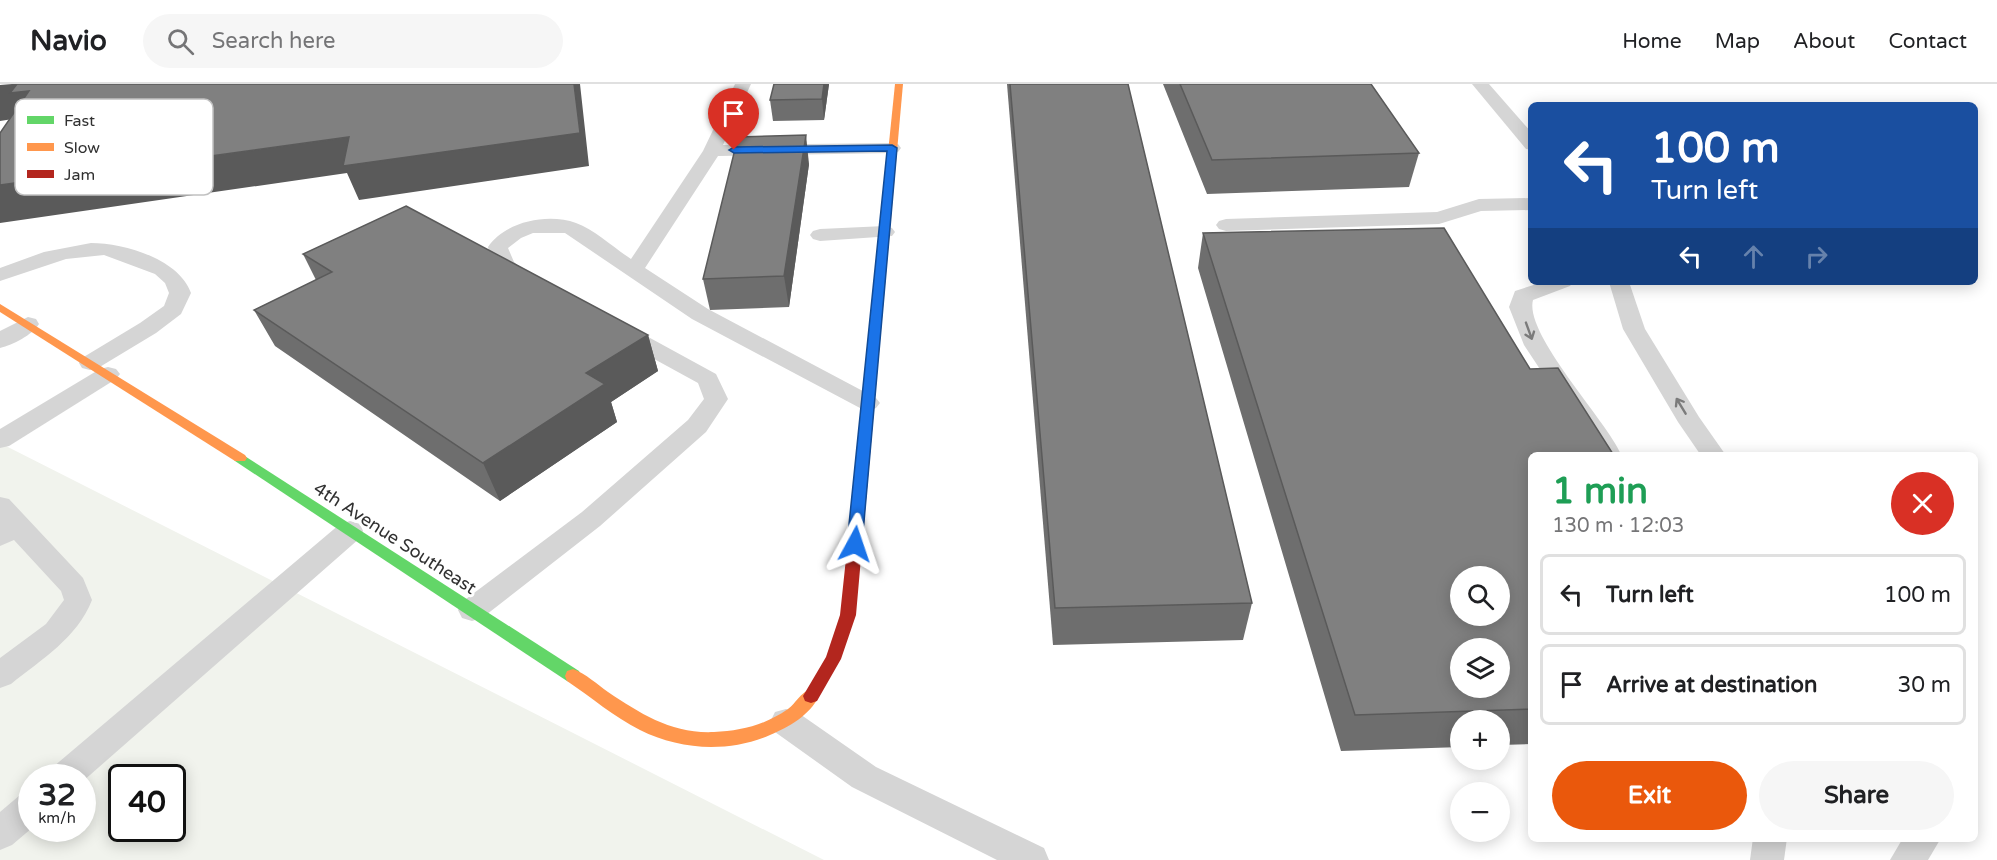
<!DOCTYPE html>
<meta charset="utf-8">
<style>
body{margin:0;font-family:"Varela Round",sans-serif;background:#f6f6f6;color:#202124;height:100vh;display:flex;flex-direction:column;font-size:22px;white-space:nowrap}
*{box-sizing:border-box;margin:0}
p{font-size:20px;color:#757577}
.icon{flex:none;width:33px;height:33px;fill:none;stroke:currentColor;stroke-width:2;stroke-linecap:round;stroke-linejoin:round}
.map{position:relative;flex:1;overflow:hidden}
.drawer{position:absolute;left:1528px;top:368px;width:450px;height:390px;display:flex;flex-direction:column;background:#fff;border-radius:9px;box-shadow:0 3px 15px #0003}
.drawer>*{flex:none}
.banner{position:absolute;left:1528px;top:18px;width:450px;height:183px;border-radius:9px;box-shadow:0 3px 15px #0003;background:#1a4fa0;color:#fff;overflow:hidden}
.tools{position:absolute;left:1450px;top:482px;display:grid;gap:12px}
.tools a{display:grid;place-items:center;width:60px;height:60px;border-radius:50%;background:#fff;box-shadow:0 3px 15px #0003;font-size:30px}
.speed{position:absolute;left:18px;top:680px;display:flex;gap:12px;font-size:30px;font-weight:700;text-align:center}
.speed>*{display:grid;place-content:center;width:78px;height:78px;border-radius:50%;background:#fff;box-shadow:0 3px 15px #0003;line-height:1}
.speed small{font-size:15px;font-weight:400}
.speed .limit{border:3px solid #111;border-radius:9px;background:#fff;color:#111}
.pin{position:absolute;display:grid;place-items:center;width:51px;height:51px;color:#fff;margin:-62px -26px;border-radius:50% 50% 50% 0;rotate:-45deg;box-shadow:0 0 6px #0007}
.pin .icon{rotate:45deg}
.me{position:absolute;width:66px;margin:-33px;rotate:5deg;stroke-linejoin:round;filter:drop-shadow(0 0 4px #0008)}
.turn{display:flex;align-items:center;gap:21px;height:126px;padding:0 24px;font-size:27px}
.turn .icon{width:78px;height:78px;stroke-width:2.5}
.turn b{display:block;font-size:42px;line-height:51px}
.lanes{display:flex;align-items:center;height:57px;padding:0 24px;background:#0003;justify-content:center;gap:30px;direction:ltr}
.lanes .off{opacity:.35}
.round{display:grid;place-items:center;flex:none;width:63px;height:63px;border-radius:32px;background:#f6f6f6}
.head{display:flex;align-items:center;justify-content:space-between;height:102px;padding:0 24px}
h1{font-size:36px;font-weight:700;line-height:45px;color:#1e9e55}
.primary-button{display:flex;gap:12px;margin-top:auto;padding:12px 24px}
.primary-button a{flex:1;height:69px;border-radius:36px;background:#ea580c;color:#fff;font-size:24px;font-weight:700;line-height:69px;text-align:center}
.primary-button a+a{background:#f6f6f6;color:#202124}
ul{padding:0;list-style:none}
li{display:flex;align-items:center;gap:18px;height:81px;margin:0 12px 9px;padding:0 12px;border:3px solid #e0e0e0;border-radius:9px}
li div{flex:1}
li b{display:block;font-size:22px}
li em{font-style:normal}
header{display:flex;align-items:center;gap:36px;box-sizing:border-box;height:84px;padding:0 30px;background:#fff;border-bottom:2px solid #e0e0e0}
header strong{font-size:28px}
nav{display:flex;gap:33px;margin-inline-start:auto;font-size:21px}
.search{width:420px;height:54px;background:#f6f6f6;display:flex;align-items:center;gap:15px;box-sizing:border-box;padding:0 21px;border-radius:33px;color:#757577;font-size:22px}
.map>svg:first-child{display:block}
</style>
<header>
<strong>Navio</strong>
<div class="search"><svg class="icon" aria-label="search" viewBox="0 0 24 24"><circle cx="10" cy="10" r="6"/><path d="M15 15l6 6"/></svg>Search here</div>
<nav><a>Home</a><a>Map</a><a>About</a><a>Contact</a></nav>
</header>
<div class="map">
<svg width="1997" height="776" viewBox="0 0 1997 776">
<rect width="100%" height="100%" fill="#fff"/>
<path fill="#f1f3ed" fill-rule="evenodd" d="M0,359l824,417h-824zM32,693h50v51h-50zM122,693h50v51h-50z"/>
<g fill="none" stroke-linecap="round" stroke-linejoin="round">
<g fill="#d5d5d5" fill-rule="evenodd">
<path d="M735,0h16l-28,61 169,-2 6,1 3,4 -3,4 -6,1 -174,3 -73,112 63,41 168,89 4,5 -4,5 -8,3 -8,-3 -168,-89 -127,-86h-32l-12,5 -13,10 6,14 20,17 -3,4c-21,6 -39,-17 -43,-36 18,-26 60,-34 88,-24 19,7 38,25 55,36l72,-108z"/>
<path d="M1472,0h17l43,49v17l-6,-1z"/>
<path d="M1532,114v12l-51,1 -42,13 -213,7 -7,-2 -3,-4 3,-4 7,-2 211,-7 42,-13z"/>
<path d="M885,142l7,2 3,4 -3,4 -72,5 -7,-2 -3,-4 3,-4 7,-2z"/>
<path d="M91,159c33,0 88,16 100,50l-10,21 -25,19 -58,35 -8,2 -8,-2 -3,-5 3,-5 58,-35 24,-17 5,-13 -4,-10 -10,-9 -51,-19 -38,4 -66,22v-13l44,-16z"/>
<path d="M1543,198h30l-3,4 -37,14c-9,34 73,120 88,154h-25l-72,-109 -15,-38 6,-16z"/>
<path d="M1609,198h20l16,47 54,88 26,37h-25l-22,-32 -55,-93z"/>
<path d="M28,233l8,2 3,5c-7,11 -26,21 -39,24v-17z"/>
<path d="M622,241l8,2 86,47 12,25 -22,33 -106,94 -118,92 -10,3 -10,-3 -4,-8 4,-8 120,-90 106,-92 16,-21 -6,-16 -84,-46 -3,-5 3,-5z"/>
<path d="M108,283l8,2 4,5 -4,5 -107,67 -9,2v-19l100,-60z"/>
<path d="M0,413l9,2 74,79 9,22c-15,38 -50,59 -81,84l-11,4v-30l46,-34 18,-24 -3,-9 -47,-51 -14,6z"/>
<path d="M350,437l10,3 3,7 -3,7 -278,244v-5h-33l4,-10 287,-243z"/>
<path d="M786,625l11,3 79,55 168,81 5,12h-52l-145,-73 -77,-55 -5,-10 5,-10z"/>
<path d="M32,707v37l-20,17 -12,5v-38l20,-17z"/>
<path d="M1753,754h34l-3,22h-34z"/>
<path d="M1903,754h38l-13,22h-38z"/>
</g>
<path fill="#63d668" fill-rule="evenodd" d="M240,369l339,218 2,5 -2,5 -6,2 -6,-2 -332,-220 -2,-3 2,-3z"/>
<g fill="#ff974d" fill-rule="evenodd">
<path d="M895,0h8l-28,314 -6,4 -6,-4z"/>
<path d="M0,220l245,151 2,3 -2,3h-10l-235,-149z"/>
<path d="M573,585c13,5 24,15 35,23 33,22 64,42 106,40 27,-1 51,-7 74,-23 10,-7 15,-23 29,-18l2,5c-9,19 -30,31 -49,39 -42,18 -90,15 -130,-5 -26,-13 -49,-33 -73,-49l-2,-5 2,-5z"/>
</g>
<path fill="#b3261e" fill-rule="evenodd" d="M869,310l6,4 -19,217 -15,44 -24,42 -6,2 -6,-2 -2,-5 23,-39 14,-42 23,-217z"/>
</g>
<g fill="#6e6e6e">
<path d="M829,0l-5,36 -51,1 -3,-21z"/>
<path d="M1007,0h121l124,519 -9,37 -190,5z"/>
<path d="M1163,0h208l48,69 -10,34 -202,7z"/>
<path d="M809,80l-20,143 -79,3 -7,-31z"/>
<path d="M1203,149l329,221v290l-32,1v-25h-39v27l-120,4 -143,-483z"/>
<path d="M303,170l345,81 10,36 -47,31 6,20 -117,79 -225,-155 -21,-36 62,-30z"/>
</g>
<g fill="#5a5a5a">
<path d="M12,0h6l11,7 -3,26 -26,4v-36z"/>
<path d="M574,0h6l9,82 -230,34 -12,-27 -347,50v-38l349,-48z"/>
<path d="M824,0h5l-5,36 -2,-21z"/>
<path d="M806,51l3,29 -20,143 -5,-31z"/>
<path d="M648,251l10,36 -47,31 6,20 -117,79 -17,-38 103,-90z"/>
</g>
<g fill="#808080" stroke="#5a5a5a" stroke-width="1.5" fill-rule="evenodd">
<path d="M17,0h557l6,49 -237,33 6,-29 -349,48v-52l29,-42 -19,2z"/>
<path d="M774,0h50l-2,15 -52,1z"/>
<path d="M1010,0h118l124,519 -197,5z"/>
<path d="M1180,0h191l48,69 -207,7z"/>
<path d="M806,51l-22,141 -81,3 35,-142z"/>
<path d="M406,122l242,129 -62,38 19,11 -122,79 -229,-153 78,-38 -29,-18z"/>
<path d="M1444,144l86,141 28,-1 55,86h-81v255l-177,6 -152,-482zM1461,492h39v39h-39zM1461,564h39v39h-39z"/>
</g>
<defs><path id="oneway-shaft" d="M-6 0H5M1.5-3L5.5 0L1.5 3" fill="none" stroke-width="1.6" stroke-linecap="round" stroke-linejoin="round" transform="scale(1.5)"/></defs>
<g stroke="#7b7b7b">
<use href="#oneway-shaft" transform="translate(1529 247) rotate(70)"/>
<use href="#oneway-shaft" transform="translate(1681 322) rotate(-121)"/>
</g>
<path fill="#1a73e8" stroke="#114b97" stroke-width="1.5" d="M892,61l5,3 -35,396 -7,5 -8,-5 40,-393 -153,2 -5,-3 5,-3z"/>
<g text-anchor="middle" stroke-width="6" stroke-linejoin="round" paint-order="stroke">
<g font-size="18" fill="#313131" stroke="#fff">
<text transform="translate(395 454) rotate(33)" y="6">4th Avenue Southeast</text>
</g>
</g>
<rect x="15" y="15" width="198" height="96" rx="9" fill="#fff" stroke="#c1c1c1" stroke-width="1.5"/>
<rect x="27" y="32" width="27" height="8" fill="#63d668"/>
<rect x="27" y="59" width="27" height="8" fill="#ff974d"/>
<rect x="27" y="86" width="27" height="8" fill="#b3261e"/>
<g font-size="16" fill="#313131">
<text x="64" y="42">Fast</text>
<text x="64" y="69">Slow</text>
<text x="64" y="96">Jam</text>
</g>
</svg>
<div class="tools">
<a><svg class="icon" aria-label="search" viewBox="0 0 24 24"><circle cx="10" cy="10" r="6"/><path d="M15 15l6 6"/></svg></a>
<a><svg class="icon" aria-label="layers" viewBox="0 0 24 24"><path d="M12 4l9 5-9 5-9-5zM3 14l9 5 9-5"/></svg></a>
<a>+</a>
<a>−</a>
</div>
<div class="speed"><div>32<small>km/h</small></div><div class="limit">40</div></div>
<div class="pin" style="left:734px;top:66px;background:#d93025"><svg class="icon" aria-label="arrive" viewBox="0 0 24 24"><path d="M6 21V4h12l-3 4 3 4H6"/></svg></div>
<svg class="me" style="left:855px;top:460px" viewBox="-20 -20 40 40"><path d="M0-17L14 15 0 8-14 15z" fill="#1a73e8" stroke="#fff" stroke-width="4"/></svg>
<div class="banner">
<div class="turn"><svg class="icon" aria-label="left" viewBox="0 0 24 24"><path d="M17 20v-9H6M10 6l-5 5 5 5"/></svg><div><b>100 m</b>Turn left</div></div>
<div class="lanes"><svg class="icon" aria-label="left" viewBox="0 0 24 24"><path d="M17 20v-9H6M10 6l-5 5 5 5"/></svg><svg class="icon off" aria-label="ahead" viewBox="0 0 24 24"><path d="M12 20V5M6 11l6-6 6 6"/></svg><svg class="icon off" aria-label="right" viewBox="0 0 24 24"><path d="M7 20v-9h11M14 6l5 5-5 5"/></svg></div>
</div>
<section class="drawer">
<div class="head"><div><h1>1 min</h1><p>130 m · 12:03</p></div><a class="round" style="background:#d93025;color:#fff"><svg class="icon" aria-label="close" viewBox="0 0 24 24"><path d="M6 6l12 12M18 6L6 18"/></svg></a></div>
<ul>
<li><svg class="icon" aria-label="left" viewBox="0 0 24 24"><path d="M17 20v-9H6M10 6l-5 5 5 5"/></svg><div><b>Turn left</b></div><em>100 m</em></li>
<li><svg class="icon" aria-label="arrive" viewBox="0 0 24 24"><path d="M6 21V4h12l-3 4 3 4H6"/></svg><div><b>Arrive at destination</b></div><em>30 m</em></li>
</ul>
<div class="primary-button"><a>Exit</a><a>Share</a></div>
</section>
</div>
